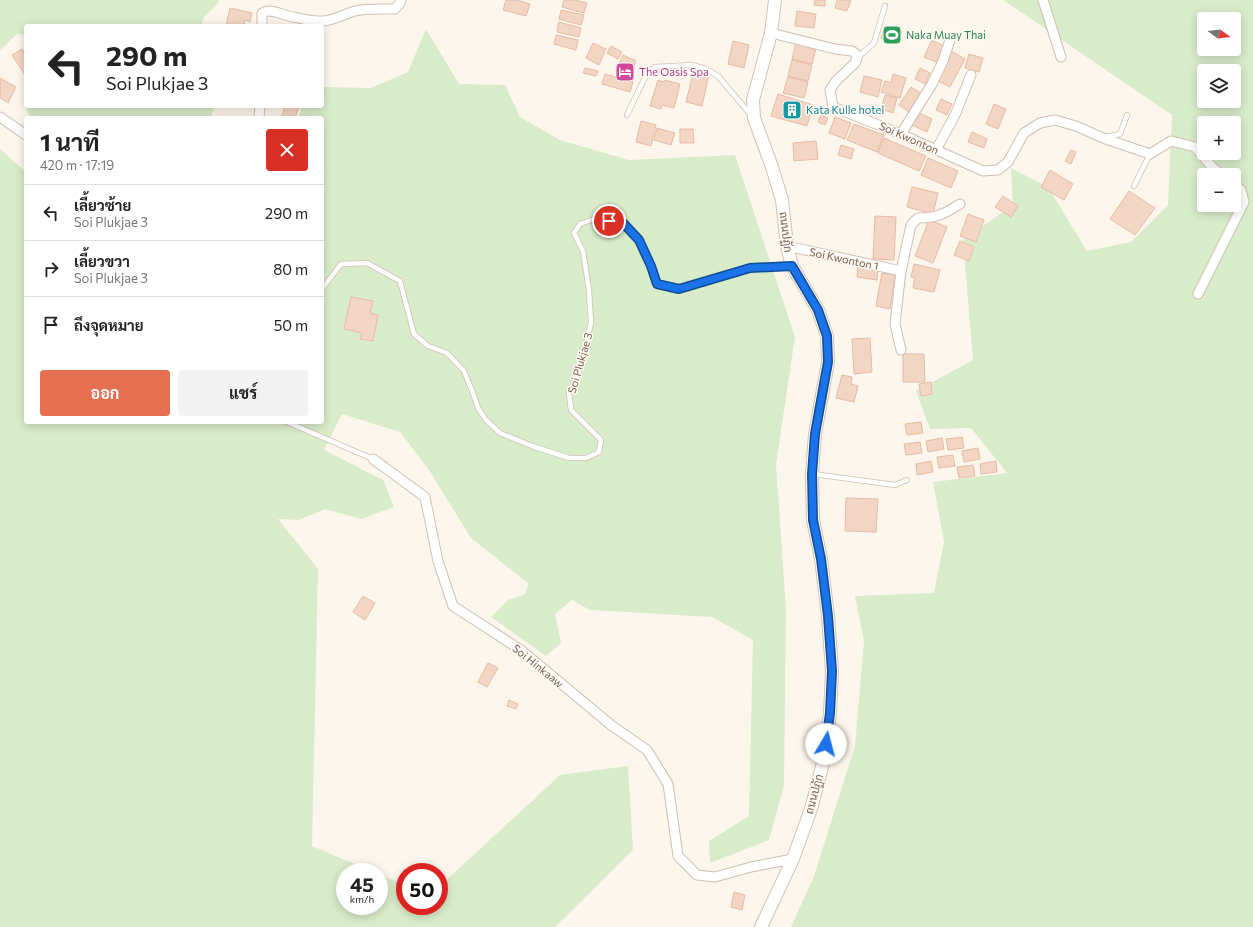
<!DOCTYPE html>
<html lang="th">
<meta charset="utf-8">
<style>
body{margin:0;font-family:Commissioner,Sarabun,sans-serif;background:#f2f2f2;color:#222;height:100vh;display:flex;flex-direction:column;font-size:15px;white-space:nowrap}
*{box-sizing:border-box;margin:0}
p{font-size:13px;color:#767676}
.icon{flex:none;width:22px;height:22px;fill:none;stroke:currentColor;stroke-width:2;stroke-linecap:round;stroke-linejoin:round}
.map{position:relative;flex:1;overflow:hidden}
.panel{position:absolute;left:24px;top:116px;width:300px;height:308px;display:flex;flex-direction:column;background:#fff;border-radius:4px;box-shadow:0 2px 10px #0003}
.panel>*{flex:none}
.banner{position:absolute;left:24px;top:24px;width:300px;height:84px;border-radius:4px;box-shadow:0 2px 10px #0003;background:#fff;color:#222;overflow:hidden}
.needle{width:26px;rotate:105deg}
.fabs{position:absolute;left:1197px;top:12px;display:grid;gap:8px}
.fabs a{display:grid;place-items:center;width:44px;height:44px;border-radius:4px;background:#fff;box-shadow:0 2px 10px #0003;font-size:20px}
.speed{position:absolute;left:336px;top:863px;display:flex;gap:8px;font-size:20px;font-weight:700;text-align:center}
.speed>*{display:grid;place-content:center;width:52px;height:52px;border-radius:50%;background:#fff;box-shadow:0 2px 10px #0003;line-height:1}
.speed small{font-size:10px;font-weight:400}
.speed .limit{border:6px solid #d22;background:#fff;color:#111}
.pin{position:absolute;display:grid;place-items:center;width:34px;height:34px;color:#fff;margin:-17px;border:2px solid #fff;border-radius:50%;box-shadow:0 1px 4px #0007}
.me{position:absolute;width:44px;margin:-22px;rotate:8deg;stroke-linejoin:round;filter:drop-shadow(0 0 3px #0008)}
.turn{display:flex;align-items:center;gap:14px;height:84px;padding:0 16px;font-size:18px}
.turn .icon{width:52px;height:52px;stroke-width:2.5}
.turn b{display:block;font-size:28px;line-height:34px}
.round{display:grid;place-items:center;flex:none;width:42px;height:42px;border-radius:4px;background:#f2f2f2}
.head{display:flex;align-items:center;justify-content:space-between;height:68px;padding:0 16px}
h1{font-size:24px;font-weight:700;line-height:30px}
.cta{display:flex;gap:8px;margin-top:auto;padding:8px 16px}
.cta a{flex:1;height:46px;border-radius:4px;background:#e76f51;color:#fff;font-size:16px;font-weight:700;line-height:46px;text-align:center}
.cta a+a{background:#f2f2f2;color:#222}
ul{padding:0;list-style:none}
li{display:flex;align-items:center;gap:12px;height:56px;padding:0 16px;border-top:1px solid #e0e0e0}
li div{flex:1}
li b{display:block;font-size:15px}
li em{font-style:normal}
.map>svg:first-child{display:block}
</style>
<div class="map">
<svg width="1253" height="927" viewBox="0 0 1253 927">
<rect width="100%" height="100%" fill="#fdf6ec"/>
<g fill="#d8ecc9" fill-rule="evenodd">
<path d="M0,0h219v2l-15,15 -3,9h-175v9l-9,-1 -17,16z"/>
<path d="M1003,0h250v927h-462l23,-51 41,-130 9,-105 -9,-45 79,-3 10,-51 -11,-60 74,-9 -36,-45 -41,1 -14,-38 57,-31 -10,-120 50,-35 -2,-37 37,19 39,64 44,-9 37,-37 4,-90zM1204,19h30v30h-30zM1204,71h30v30h-30zM1204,123h30v30h-30zM1204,175h30v30h-30z"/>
<path d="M426,29l33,55 46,1 15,32 40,23 69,20 106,-5 60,182 -19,127 10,145 -2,176 -15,55 -59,23 -1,-22 40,-25 4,-176 -41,-23 -122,-7 -18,-10 -17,14 6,29 -15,13 -55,-39 17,-17 17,-6 4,-10 -58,-46 -42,-68 -29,-38 -58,-18 -18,36 59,30 11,27 -33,12 -36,-10 -26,11 -21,-1 40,50 -6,277 62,26h-29v34h34v-32l26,11v21h34v-19l121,-112 68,-9 5,84 -78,77h-555v-778l26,23v250h296v-304h-23l3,-12h20v-19l49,1 37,-16z"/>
<path d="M26,97v9h188l-3,12h-180l-6,-11z"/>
</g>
<g fill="#f3d5c3" stroke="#e6bba3">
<path d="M506,0h11l13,4 -4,12 -23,-6z"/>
<path d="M564,0h11l12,3 -3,10 -22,-6z"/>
<path d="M815,0h10v6l-11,-1z"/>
<path d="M837,0h14l-4,11 -12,-3z"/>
<path d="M230,8l22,5 -2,9 -5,-2 -1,6h-18z"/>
<path d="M561,10l23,5 -3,10 -22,-6z"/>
<path d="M797,11l19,3 -2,14 -19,-2z"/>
<path d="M559,22l22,6 -2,9 -22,-5z"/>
<path d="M885,26l17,5 -4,13 -17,-6z"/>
<path d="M556,35l22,5 -2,10 -22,-6z"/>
<path d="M932,40l14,7 -8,16 -14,-6z"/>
<path d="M733,41l16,4 -5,23 -16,-4z"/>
<path d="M593,43l13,6 -7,16 -13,-7z"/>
<path d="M796,43l20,5 -4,16 -20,-5z"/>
<path d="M611,46l11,6 -4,7 -11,-6z"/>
<path d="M22,49l4,6v21l-14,-21z"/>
<path d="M951,51l14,8 -15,28 -14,-7z"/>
<path d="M969,54l14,4 -4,14 -14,-4z"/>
<path d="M623,55l13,6 -6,15 -14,-5z"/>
<path d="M792,60l20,5 -4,16 -20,-5z"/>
<path d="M585,68l13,3 -2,5 -13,-3z"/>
<path d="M920,68l10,5 -5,11 -10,-5z"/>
<path d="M694,70l15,4 -7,32 -16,-4z"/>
<path d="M605,74l28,8 -3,10 -28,-8z"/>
<path d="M893,74l13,4 -6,20 -19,-6 4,-11 6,2z"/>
<path d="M864,76l18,4 -4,17 -18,-5z"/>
<path d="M788,77l20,5 -4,16 -21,-5z"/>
<path d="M0,78l16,9 -8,16 -8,-5z"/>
<path d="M658,80l6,2 1,-2 15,4 -6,24 -12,-3 -1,4 -11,-3z"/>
<path d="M911,87l11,7 -13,18 -10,-7z"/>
<path d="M778,94l35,11 -6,21 -36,-10z"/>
<path d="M885,95l12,3 -4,15 -12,-4z"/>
<path d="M941,99l11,5 -5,11 -11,-5z"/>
<path d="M994,104l12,5 -8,20 -12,-5z"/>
<path d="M285,106h14l-4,12h-14z"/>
<path d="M917,112l15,7 -5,13 -15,-7z"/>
<path d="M821,115l7,3 -3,7 -7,-3z"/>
<path d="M835,117l16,6 -6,16 -16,-6z"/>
<path d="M641,121l15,4 -5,21 -15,-4z"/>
<path d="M854,124l30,11 -7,17 -30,-12z"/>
<path d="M657,128l18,5 -4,12 -17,-5z"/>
<path d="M680,129h13l1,14h-14z"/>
<path d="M972,132l15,7 -3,9 -16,-6z"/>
<path d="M884,138l42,18 -7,15 -41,-18z"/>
<path d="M816,141l2,18 -24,2 -1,-18z"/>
<path d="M841,145l13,4 -3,10 -13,-4z"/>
<path d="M1071,150l5,2 -5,12 -6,-3z"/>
<path d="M928,158l30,13 -7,17 -30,-13z"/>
<path d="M1050,170l23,14 -9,16 -23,-13z"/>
<path d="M912,187l26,6 -5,21 -26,-7z"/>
<path d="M1129,191l26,17 -20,27 -25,-16z"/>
<path d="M1003,196l15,10 -7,11 -16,-10z"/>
<path d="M968,214l16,6 -8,22 -16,-6z"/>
<path d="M875,216l21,1 -2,43 -21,-1z"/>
<path d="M929,220l18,7 -14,36 -18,-7z"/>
<path d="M960,241l14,6 -5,14 -15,-6z"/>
<path d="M914,264l26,6 -6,22 -21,-4 2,-10 -4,-1z"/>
<path d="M858,267l20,3 -1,10 -20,-3z"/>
<path d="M882,273l13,2 -5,34 -14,-3z"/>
<path d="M351,297l22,4 -3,12 8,2 -5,26 -13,-2 2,-6 -18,-4z"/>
<path d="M870,338l2,34 -18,2 -2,-35z"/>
<path d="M903,354h21l1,28h-22z"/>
<path d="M842,375l10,2 -1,7 7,2 -4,16 -18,-4z"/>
<path d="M931,382l1,12 -11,2 -2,-12z"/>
<path d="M921,422l2,11 -16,2 -2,-11z"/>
<path d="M962,437l2,11 -16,2 -2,-11z"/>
<path d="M942,438l2,11 -16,3 -2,-11z"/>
<path d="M920,442l2,11 -16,2 -2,-11z"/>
<path d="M978,448l2,11 -16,3 -2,-11z"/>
<path d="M953,455l2,11 -16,2 -2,-11z"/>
<path d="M931,461l2,11 -16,3 -1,-11z"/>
<path d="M996,461l1,11 -16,2 -1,-10z"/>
<path d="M973,465l2,11 -16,2 -2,-11z"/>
<path d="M846,498l32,1 -2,33 -31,-1z"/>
<path d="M363,596l12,7 -10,17 -12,-8z"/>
<path d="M488,663l10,5 -11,19 -9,-5z"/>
<path d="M509,700l9,4 -2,5 -9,-3z"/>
<path d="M734,892l11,3 -3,15 -11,-3z"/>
</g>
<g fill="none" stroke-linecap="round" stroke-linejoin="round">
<defs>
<g id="service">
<path d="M857,58l17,-15 11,-37"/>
<path d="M627,115l20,-42 8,-6 37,-2 14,4 12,7 33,39"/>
<path d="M1106,137l14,-3 7,-19"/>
<path d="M1134,186l16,-32"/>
<path d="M322,289l19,-25 26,-1 33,18 14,53 14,12 19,7 17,18 9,22 5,15 8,12 14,13 32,13 37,12h17l13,-6 2,-12 -30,-30 -2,-17 9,-19 13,-51 -2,-33 -6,-39 -9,-18 6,-9 14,-5 30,5 15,16 12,26 6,18 22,5 71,-21 42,-2"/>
<path d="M287,422l86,37"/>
<path d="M813,474l82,11 12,-5"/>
</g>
<g id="minor">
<path d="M1043,0l18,57"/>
<path d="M262,26v-13c8,-5 18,1 27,3 10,2 22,6 33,5 11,0 22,-7 33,-10 12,-3 27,-2 40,-2l5,-6 1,-3"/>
<path d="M771,33l64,16 17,2 4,3 1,4 -2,5 -19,18 -6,9 3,17 68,27 82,37 15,-1 10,-8 16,-29 16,-10 15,-3 21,6 27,12 47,16 21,-13 24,6 18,21 8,7"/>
<path d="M0,117l26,18"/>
<path d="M259,118l1,-12"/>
<path d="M901,134l31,-50 11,-23 7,-21"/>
<path d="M936,150l19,-35 16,-40"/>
<path d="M787,246l114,25"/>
<path d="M1198,294l46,-92 -3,-12 -7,-5"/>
<path d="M901,350l-6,-26 6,-53 10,-46 7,-7c19,0 26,-4 42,-14"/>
<path d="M373,459l52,38 13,64 15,45 68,44 90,75 36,25 21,34 10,72 19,19 18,2 36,-10 42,-8"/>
</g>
<path id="secondary" d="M761,927l32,-68 18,-50 13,-50 6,-46 2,-42 -4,-55 -7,-57 -8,-39 -1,-46 3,-40 13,-72 -1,-26 -9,-26 -26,-44 -5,-20 -5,-46 -10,-33 -18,-49 -1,-18 18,-67 4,-33"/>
</defs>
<use href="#service" stroke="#d1beb0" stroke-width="6"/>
<use href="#minor" stroke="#d1beb0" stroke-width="11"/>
<use href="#secondary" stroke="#d6c0b0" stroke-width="14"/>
<use href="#service" stroke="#fff" stroke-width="4.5"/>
<use href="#minor" stroke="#fff" stroke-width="9"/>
<use href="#secondary" stroke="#fff" stroke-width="12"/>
</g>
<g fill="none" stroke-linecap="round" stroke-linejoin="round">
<defs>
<path id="route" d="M609,221l15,3 15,16 12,26 6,18 22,5 71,-21 42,-2 26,44 9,26 1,26 -13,72 -3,40 1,46 8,39 7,57 4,55 -2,42 -4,31"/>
</defs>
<use href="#route" stroke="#114b97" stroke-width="10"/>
<use href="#route" stroke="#1a73e8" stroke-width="7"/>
</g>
<defs>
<symbol id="stadium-square" viewBox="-11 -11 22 22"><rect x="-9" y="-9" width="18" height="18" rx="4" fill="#2e9e5b" stroke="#fffaf3"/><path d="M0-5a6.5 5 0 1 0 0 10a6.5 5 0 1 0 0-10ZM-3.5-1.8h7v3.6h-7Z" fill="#fff"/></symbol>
<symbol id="hotel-square" viewBox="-11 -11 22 22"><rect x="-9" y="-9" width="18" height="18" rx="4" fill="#d1479c" stroke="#fffaf3"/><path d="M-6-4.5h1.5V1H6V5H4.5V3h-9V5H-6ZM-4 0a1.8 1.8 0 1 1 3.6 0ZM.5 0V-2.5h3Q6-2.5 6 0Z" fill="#fff"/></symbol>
<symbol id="building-square" viewBox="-11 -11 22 22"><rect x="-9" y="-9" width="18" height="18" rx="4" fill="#0f9aa8" stroke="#fffaf3"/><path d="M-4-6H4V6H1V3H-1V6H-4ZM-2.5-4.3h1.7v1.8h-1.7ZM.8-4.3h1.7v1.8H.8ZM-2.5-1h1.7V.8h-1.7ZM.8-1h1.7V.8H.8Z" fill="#fff"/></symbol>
</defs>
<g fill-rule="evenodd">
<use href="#stadium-square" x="881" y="24" width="22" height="22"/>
<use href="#hotel-square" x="614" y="61" width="22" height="22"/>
<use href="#building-square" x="781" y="99" width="22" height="22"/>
</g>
<g text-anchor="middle" stroke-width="3" stroke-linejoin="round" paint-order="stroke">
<g font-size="11" fill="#27864d" stroke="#fffaf3" text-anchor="start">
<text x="906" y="39">Naka Muay Thai</text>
</g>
<g font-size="11" fill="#b23c85" stroke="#fffaf3" text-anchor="start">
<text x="639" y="76">The Oasis Spa</text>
</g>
<g font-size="11" fill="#0d838f" stroke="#fffaf3" text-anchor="start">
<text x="806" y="114">Kata Kulle hotel</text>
</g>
<g font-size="11" fill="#7a5c4d" stroke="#fffaf3">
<text transform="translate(909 138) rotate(24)" y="4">Soi Kwonton</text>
<text transform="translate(786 232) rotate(83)" y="4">ถนนปฏัก</text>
<text transform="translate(844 259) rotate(12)" y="4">Soi Kwonton 1</text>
<text transform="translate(580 363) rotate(-74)" y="4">Soi Plukjae 3</text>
<text transform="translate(538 666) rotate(39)" y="4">Soi Hinkaaw</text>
<text transform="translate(814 794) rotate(-75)" y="4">ถนนปฏัก</text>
</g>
</g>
</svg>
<div class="fabs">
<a><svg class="needle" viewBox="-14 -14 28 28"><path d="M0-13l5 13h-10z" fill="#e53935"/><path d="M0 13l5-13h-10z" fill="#767676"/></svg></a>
<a><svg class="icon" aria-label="layers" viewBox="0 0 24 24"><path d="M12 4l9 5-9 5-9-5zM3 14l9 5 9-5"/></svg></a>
<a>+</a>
<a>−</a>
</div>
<div class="speed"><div>45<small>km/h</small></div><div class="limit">50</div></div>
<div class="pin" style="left:609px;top:221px;background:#d93025"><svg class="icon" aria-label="arrive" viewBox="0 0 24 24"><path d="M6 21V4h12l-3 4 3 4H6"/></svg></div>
<svg class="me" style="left:826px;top:744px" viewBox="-20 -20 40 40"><circle r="19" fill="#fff"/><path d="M0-13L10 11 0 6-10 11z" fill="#1a73e8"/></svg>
<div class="banner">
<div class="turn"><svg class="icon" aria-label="left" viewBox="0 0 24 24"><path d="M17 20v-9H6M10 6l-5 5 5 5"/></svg><div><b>290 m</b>Soi Plukjae 3</div></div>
</div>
<section class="panel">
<div class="head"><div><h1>1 นาที</h1><p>420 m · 17:19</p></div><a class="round" style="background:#d93025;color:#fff"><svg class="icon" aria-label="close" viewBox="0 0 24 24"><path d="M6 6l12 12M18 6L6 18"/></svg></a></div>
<ul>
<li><svg class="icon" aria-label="left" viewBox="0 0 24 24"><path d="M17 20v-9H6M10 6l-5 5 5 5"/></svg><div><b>เลี้ยวซ้าย</b><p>Soi Plukjae 3</p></div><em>290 m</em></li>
<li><svg class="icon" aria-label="right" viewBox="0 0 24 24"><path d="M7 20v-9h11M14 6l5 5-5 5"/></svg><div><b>เลี้ยวขวา</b><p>Soi Plukjae 3</p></div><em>80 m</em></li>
<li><svg class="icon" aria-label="arrive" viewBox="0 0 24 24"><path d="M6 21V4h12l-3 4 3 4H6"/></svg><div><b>ถึงจุดหมาย</b></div><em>50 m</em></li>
</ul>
<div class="cta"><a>ออก</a><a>แชร์</a></div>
</section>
</div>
